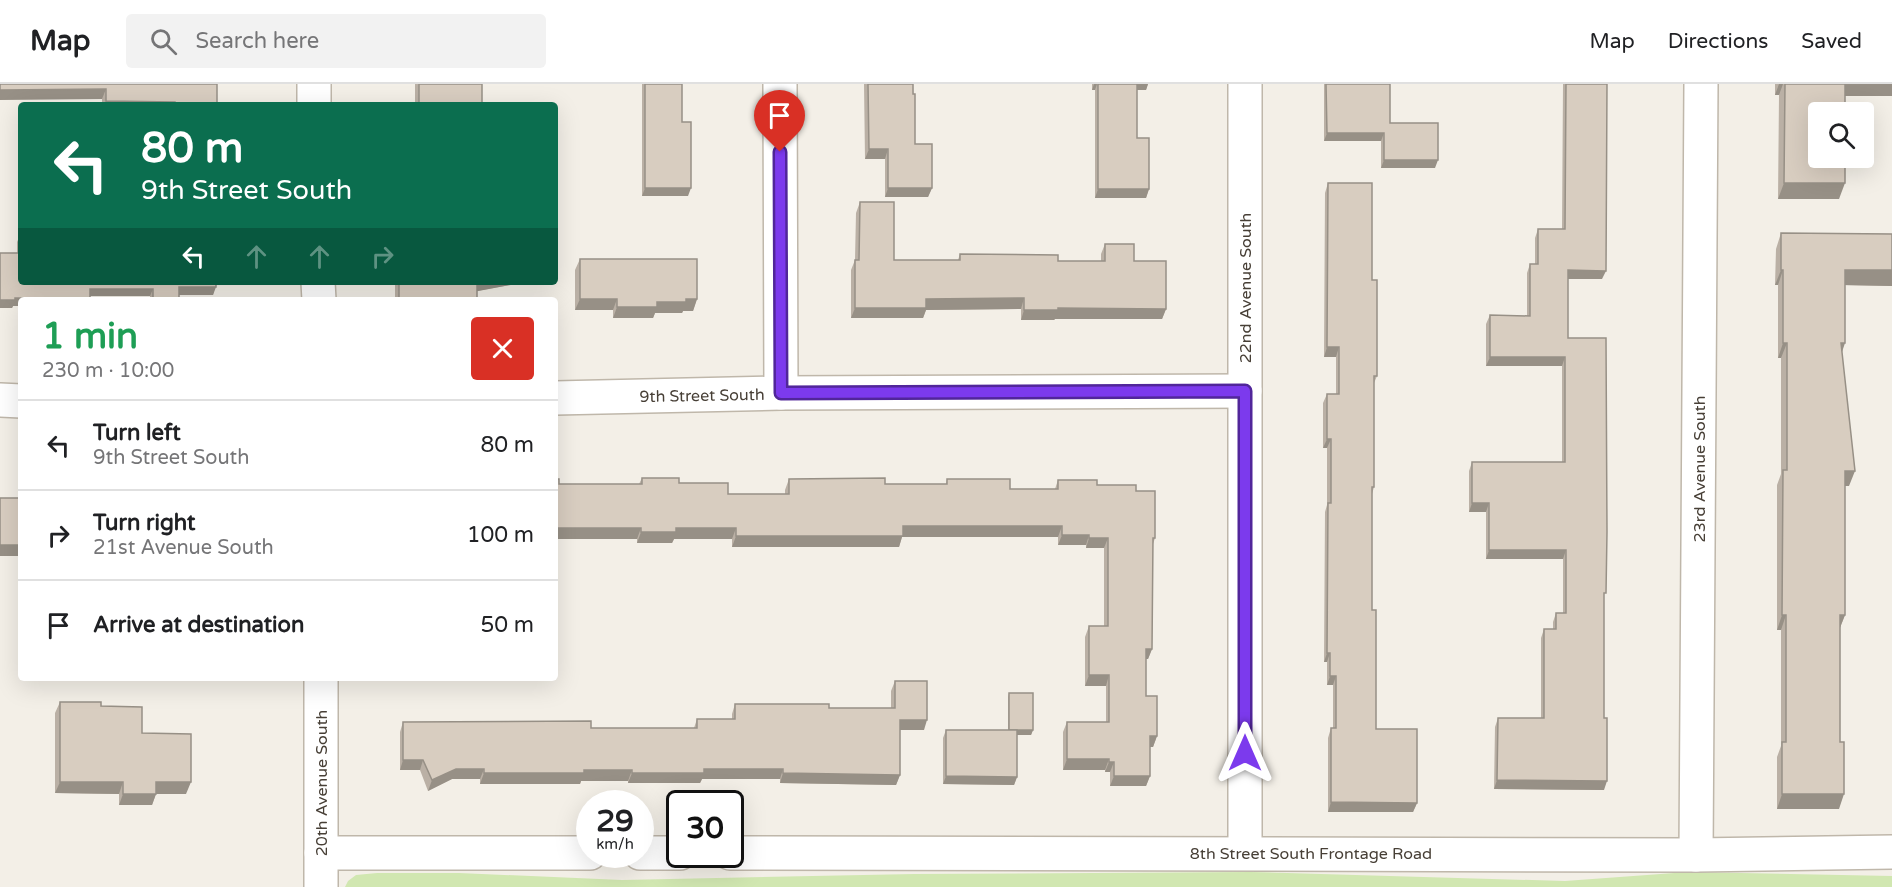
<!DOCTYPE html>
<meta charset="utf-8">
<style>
body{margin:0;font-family:"Varela Round",sans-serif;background:#f2f2f2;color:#202124;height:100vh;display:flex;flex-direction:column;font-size:22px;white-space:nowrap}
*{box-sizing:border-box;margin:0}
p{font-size:20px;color:#757577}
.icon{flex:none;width:33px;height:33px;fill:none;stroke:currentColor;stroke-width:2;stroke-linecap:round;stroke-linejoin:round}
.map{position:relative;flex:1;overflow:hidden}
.sheet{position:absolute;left:18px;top:213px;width:540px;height:384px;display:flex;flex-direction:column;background:#fff;border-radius:6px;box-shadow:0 6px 24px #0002}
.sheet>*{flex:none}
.guide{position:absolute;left:18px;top:18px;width:540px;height:183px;border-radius:6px;box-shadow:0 6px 24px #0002;background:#0b6e4f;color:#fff;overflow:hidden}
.buttons{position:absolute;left:1808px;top:18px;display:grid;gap:12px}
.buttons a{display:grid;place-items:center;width:66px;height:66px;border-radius:6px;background:#fff;box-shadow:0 6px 24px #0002;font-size:30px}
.speed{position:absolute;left:576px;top:706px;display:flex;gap:12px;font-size:30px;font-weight:700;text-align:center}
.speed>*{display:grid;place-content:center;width:78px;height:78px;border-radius:50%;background:#fff;box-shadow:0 6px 24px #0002;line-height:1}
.speed small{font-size:15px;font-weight:400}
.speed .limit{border:3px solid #111;border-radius:9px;background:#fff;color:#111}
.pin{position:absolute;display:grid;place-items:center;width:51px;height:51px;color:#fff;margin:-62px -26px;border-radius:50% 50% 50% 0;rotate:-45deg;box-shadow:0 0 6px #0007}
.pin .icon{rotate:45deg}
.me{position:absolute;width:66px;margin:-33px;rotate:0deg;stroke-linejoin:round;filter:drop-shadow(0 0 4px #0008)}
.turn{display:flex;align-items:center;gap:21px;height:126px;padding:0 24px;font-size:27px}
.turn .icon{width:78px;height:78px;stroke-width:2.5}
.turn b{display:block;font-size:42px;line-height:51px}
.lanes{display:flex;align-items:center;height:57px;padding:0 24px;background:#0003;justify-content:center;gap:30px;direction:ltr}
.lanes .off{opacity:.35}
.round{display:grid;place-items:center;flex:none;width:63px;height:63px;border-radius:6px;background:#f2f2f2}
.summary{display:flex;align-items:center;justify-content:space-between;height:102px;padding:0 24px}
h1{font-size:36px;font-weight:800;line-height:45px;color:#1e9e55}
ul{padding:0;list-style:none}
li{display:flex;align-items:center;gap:18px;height:90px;padding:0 24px;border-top:2px solid #e0e0e0}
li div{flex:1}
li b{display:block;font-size:22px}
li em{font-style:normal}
header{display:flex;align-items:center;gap:36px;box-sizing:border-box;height:84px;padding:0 30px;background:#fff;border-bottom:2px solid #e0e0e0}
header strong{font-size:28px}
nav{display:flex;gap:33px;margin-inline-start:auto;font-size:21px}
.search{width:420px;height:54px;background:#f2f2f2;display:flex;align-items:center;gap:15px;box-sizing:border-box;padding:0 21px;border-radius:6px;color:#757577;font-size:22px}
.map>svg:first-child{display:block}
</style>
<header>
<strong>Map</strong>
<div class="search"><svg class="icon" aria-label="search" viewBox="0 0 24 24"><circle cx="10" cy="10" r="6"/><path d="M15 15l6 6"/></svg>Search here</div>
<nav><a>Map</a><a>Directions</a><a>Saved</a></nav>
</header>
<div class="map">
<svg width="1892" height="803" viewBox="0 0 1892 803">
<rect width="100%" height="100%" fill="#f3efe7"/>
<path fill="#d1e7b1" d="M1251,788l314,9 123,-9 204,4v11h-1547l3,-6 8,-6 21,-2h82l163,7 292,-6z"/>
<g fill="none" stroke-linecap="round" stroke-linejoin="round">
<defs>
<g id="minor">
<path d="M314,0v21"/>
<path d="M780,0l1,309"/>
<path d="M1245,0v769"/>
<path d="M318,198l1,18"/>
<path d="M555,314l226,-5 464,-2"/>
<path d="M0,316l21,1"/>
<path d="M321,769h269"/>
<path d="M640,769h40"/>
<path d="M730,769l966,2 196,-3"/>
<path d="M1696,771l5,-771"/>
<path d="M321,803v-209"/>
</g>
</defs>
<use href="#minor" stroke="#bfb7aa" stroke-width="36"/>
<use href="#minor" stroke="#fff" stroke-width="33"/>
</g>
<g fill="#bab0a5">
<path d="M0,0h217v21h-115v-6z"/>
<rect x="415" y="0" width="67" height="21"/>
<path d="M642,0h40v38l6,74h-46z"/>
<path d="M864,0h49l2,60 17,44 -4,9h-43v-38h-20z"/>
<path d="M1092,0h56l-2,6h-9v48l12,51 -3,9h-51v-108h-3z"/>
<path d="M1324,0h66v39l45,45h-54v-27h-57z"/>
<path d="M1563,0h44l-5,195h-34v59l36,261v191l-110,-1 1,-62 3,-9h43v-80l3,-9h9v-7l3,-9h7v-54h-77v-47h-17v-41l3,-9h90v-96h-76v-42l4,-9 37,1v-43l3,-9h5v-26l3,-9h24z"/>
<path d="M1775,0h117v12h-47l-6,103h-61l1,-104h-4z"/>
<path d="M1328,99l44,97 5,96 -3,7v104l-2,7v116l4,119 41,74 -4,9h-85v-74l3,-10h2v-43h-6v-23h-3l1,-150 2,-7v-57h-4v-45l4,-9h9v-37h-12l1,-164z"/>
<path d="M860,118l34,58h64l2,-6 98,7h43v-7l4,-10 29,17 32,48 -4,10h-107l-1,1h-33v-11l-95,1 -3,8h-72v-48l4,-10 1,-47z"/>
<path d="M1781,149l111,1v52l-47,-1 -3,68 7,133h-4v129l-5,13 -1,181h-62v-52l4,-11v-116h-4v-145l4,-11v-116h-3v-73h-3l1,-36z"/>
<path d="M20,151l196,47 -3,13h-34v5h-29v-4h-60v4h-69v6h-8l-1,2h-12l17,-55v-11z"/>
<path d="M580,175l117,40 -4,12h-10l-1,2h-27l-2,5h-40v-8h-38v-40z"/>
<path d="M395,198h127l-1,1 -44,8v9h-82z"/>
<path d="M642,394l37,5 49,11h57v-4l4,-11 96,5h61l1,-5 63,10h45l3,-9 78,11 19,47 -2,6 -1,105 -4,10h-2v37l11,40 -4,11h-3v29l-4,10h-36v-14h-5v-2h-42v-38l4,-10h39v-36h-21v-49l4,-11h15v-78h-18v-3h-28v-8h-156l-3,10h-167v-8h-58l-2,4h-35v-4h-82l4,-55h80z"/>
<path d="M895,597l29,49h-24v45l-4,10 -116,-2v-4h-78l-2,4h-72v-2h-47l-1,3h-100v-5h-28l-24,12 -8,-21h-20v-38l3,-10 188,6h103l3,-9h35v-5l3,-10 94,4h62v-17z"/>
<path d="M1009,609l24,37 -2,5h-14v42l-3,8 -71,-1v-46l3,-8h62v-33z"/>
<path d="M60,618l41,4 41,27 44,61h-30l-4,11h-33v-11l-64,-1v-80z"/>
</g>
<g fill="#979086">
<path d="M1094,0h3l-2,6h-3z"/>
<path d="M1136,0h12l-2,6h-12z"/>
<path d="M1779,0h4l-4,11h-4z"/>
<path d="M1844,0h48v12h-53z"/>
<path d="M106,5l-4,10 -102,1v-10z"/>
<path d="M106,17l69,1 -1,3h-70z"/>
<path d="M1327,49h57l-3,8h-57z"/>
<path d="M869,65h19l-3,10h-20z"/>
<path d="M1384,76h54l-3,8h-54z"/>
<path d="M1784,99h61l-6,16h-61z"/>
<path d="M645,104h46l-3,8h-46z"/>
<path d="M888,104h44l-4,9h-43z"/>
<path d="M1098,105h51l-3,9h-51z"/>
<path d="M1568,186l38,1 -4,8h-37z"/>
<path d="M1781,186h2l-5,15h-3z"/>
<path d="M1845,186h47v16l-52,-1z"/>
<path d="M477,198h45l-1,1 -48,9z"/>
<path d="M179,203h37l-3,8h-36z"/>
<path d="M90,205h63l-3,7h-63z"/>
<path d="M15,214l75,1v1h-69v6h-8l-1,2h-12v-8z"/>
<path d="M399,214h50l-1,2h-50z"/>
<path d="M1024,214l-3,11 -95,1 -3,8h-72l4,-10 71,-9z"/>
<path d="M580,215h37l-4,11h-38z"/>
<path d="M686,215h11l-4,12h-10l-1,2h-27l-2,5h-40l4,-11z"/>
<path d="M1058,224l108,1 -4,10h-107l-1,1h-33l3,-10z"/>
<path d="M1783,259h4l-6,15h-3z"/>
<path d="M1841,259h4l-5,15z"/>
<path d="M1327,263h12l-3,10h-12z"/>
<path d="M1490,273h75l-3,9h-76z"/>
<path d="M1327,355h4l-4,9h-4z"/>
<path d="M1845,387h10l-6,15h-10z"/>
<path d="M1472,419h17l-3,9h-17z"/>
<path d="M903,442h159l-4,11h-156l-3,10h-167l4,-11z"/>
<path d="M555,444h86l-4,11h-82z"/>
<path d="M676,444h60l-4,11h-58l-2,4h-35l4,-11z"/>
<path d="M1062,451h27l-3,10h-28z"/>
<path d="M1089,454h19l-4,10h-18z"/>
<rect x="0" y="461" width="21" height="11"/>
<path d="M1489,466h77l-3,9h-77z"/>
<path d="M1782,531h4l-5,15h-4z"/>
<path d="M1840,531h5l-6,15z"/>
<path d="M1146,565h6l-4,10h-6z"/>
<path d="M1327,569h3l-3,9h-3z"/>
<path d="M1089,591h20l-3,11h-21z"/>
<path d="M1330,592h6l-3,9h-6z"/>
<path d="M900,636h27l-3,10h-28z"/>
<path d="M1009,646h24l-2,5h-23z"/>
<path d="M1150,652h7l-4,11h-7z"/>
<path d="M1067,675h42l-4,11h-42z"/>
<path d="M403,676h20l-3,10h-20z"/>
<path d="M1109,678h5l-4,10h-5z"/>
<path d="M456,685h28l-4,10h-28l-24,12 4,-11z"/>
<path d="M704,685h79l-3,10h-78l-2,4h-72l4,-10z"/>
<path d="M584,686h48l-4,11h-47l-1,3h-100l4,-11z"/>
<path d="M783,689l117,2 -4,10 -116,-2z"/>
<path d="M946,692l71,1 -3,8 -71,-1z"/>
<path d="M1114,692h36l-4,10h-36z"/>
<path d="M1497,696l110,1 -3,9 -110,-1z"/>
<path d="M60,698h63l-4,12 -64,-1z"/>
<path d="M156,698h35l-5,12h-30l-4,11h-33l4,-11z"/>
<path d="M1782,710h62l-5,15h-62z"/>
<path d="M1331,718l86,1 -4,9h-85z"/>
</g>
<g fill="#d8cdc0" stroke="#979086" stroke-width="1.5">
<path d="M0,0h217v21h-42v-3l-69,-1v-12l-106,1z"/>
<rect x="419" y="0" width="63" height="21"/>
<path d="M645,0h37v38h9v66h-46z"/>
<path d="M868,0h45v10h2v50h17v44h-44v-39h-19z"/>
<path d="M1098,0h39v54h12v51h-51z"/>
<path d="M1326,0h64v39h48v37h-54v-27h-57z"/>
<path d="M1566,0h41l-1,187 -38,-1v68h38l1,194 -1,61h-2v125h3v63l-110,-1 1,-62h46v-89h12v-16h10v-63h-77v-47h-17v-41h93v-105h-75v-42l40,1v-52h8v-35h27z"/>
<path d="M1785,0h60v28h-27v46h27v25h-61z"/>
<path d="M1328,99h44v97h5v96h-3v111h-2v123h4v119h41v74l-86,-1v-74h5v-52h-6v-23h-3l1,-150h3v-64h-4v-45h12v-47h-12z"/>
<path d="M860,118h34v58h66v-6l98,1v6h47v-17h29v17h32v48l-108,-1v2h-34v-12l-98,1v9h-71v-48h4z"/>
<path d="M1781,149l111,1v36h-47v73h-4l14,128h-10v144h-5v127h4v52h-62v-52h4v-127h-4l1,-145h4v-127h-4v-73h-2z"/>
<path d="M20,151h1v47h195v5h-37v13h-26v-11h-63v10l-75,-1v2h-15v-47h20z"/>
<path d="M580,175h117v40h-11v3h-29v5h-40v-8h-37z"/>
<path d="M399,198h78v18h-28v-2h-50z"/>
<path d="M642,394h37v5h49v11h61v-15l96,-1v6h62v-5h63v10h48v-9h39v5h39v6h19v47h-2l-1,111h-6v47h11v40h-7v40h-36v-14h-5v-3h-42v-37h42v-47h-20v-49h19v-88h-19v-3h-27v-9h-159v10h-167v-8h-60v4h-35v-4h-86v-49h4v5h83z"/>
<rect x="0" y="414" width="21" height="47"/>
<path d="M895,597h32v39h-27v55l-117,-2v-4h-79v4h-72v-3h-48v3h-100v-4h-28l-24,11 -9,-20h-20v-38l188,-1v7h106v-9h38v-15h94v4h66z"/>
<rect x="1009" y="609" width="24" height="37"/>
<path d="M60,618h41v4l41,1v26l49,1v48h-35v12h-33v-12h-63z"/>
<path d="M946,646h71v47l-71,-1z"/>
</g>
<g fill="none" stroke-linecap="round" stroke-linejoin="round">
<defs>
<path id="route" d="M780,68l1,241 464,-2v362"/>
</defs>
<use href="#route" stroke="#51269a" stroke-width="15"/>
<use href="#route" stroke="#7c3aed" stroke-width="10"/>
</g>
<g text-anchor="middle" stroke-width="4.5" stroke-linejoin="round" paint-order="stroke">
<g font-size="16" fill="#473f36" stroke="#fff">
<text transform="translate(1245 204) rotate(-90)" y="6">22nd Avenue South</text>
<text transform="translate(702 311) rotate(-1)" y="6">9th Street South</text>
<text transform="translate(1699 385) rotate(-90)" y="6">23rd Avenue South</text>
<text transform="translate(321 699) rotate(-90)" y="6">20th Avenue South</text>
<text x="1311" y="775">8th Street South Frontage Road</text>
</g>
</g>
</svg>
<div class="buttons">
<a><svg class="icon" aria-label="search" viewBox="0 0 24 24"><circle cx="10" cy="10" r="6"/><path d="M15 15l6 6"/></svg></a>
</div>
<div class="speed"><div>29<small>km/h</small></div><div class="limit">30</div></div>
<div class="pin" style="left:780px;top:68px;background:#d93025"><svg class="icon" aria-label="arrive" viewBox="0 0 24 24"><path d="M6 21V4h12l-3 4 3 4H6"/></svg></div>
<svg class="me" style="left:1245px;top:669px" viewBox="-20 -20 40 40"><path d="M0-17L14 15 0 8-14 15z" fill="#7c3aed" stroke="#fff" stroke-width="4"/></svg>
<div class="guide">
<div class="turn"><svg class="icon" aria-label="left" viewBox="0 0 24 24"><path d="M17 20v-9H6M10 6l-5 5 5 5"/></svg><div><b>80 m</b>9th Street South</div></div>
<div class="lanes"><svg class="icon" aria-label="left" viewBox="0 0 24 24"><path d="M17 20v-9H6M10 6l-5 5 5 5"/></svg><svg class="icon off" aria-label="ahead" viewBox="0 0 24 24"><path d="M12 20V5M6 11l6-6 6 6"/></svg><svg class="icon off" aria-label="ahead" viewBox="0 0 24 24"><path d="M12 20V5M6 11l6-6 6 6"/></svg><svg class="icon off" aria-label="right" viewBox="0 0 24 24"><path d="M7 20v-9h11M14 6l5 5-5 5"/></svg></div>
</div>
<section class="sheet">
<div class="summary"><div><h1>1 min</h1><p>230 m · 10:00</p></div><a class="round" style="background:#d93025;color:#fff"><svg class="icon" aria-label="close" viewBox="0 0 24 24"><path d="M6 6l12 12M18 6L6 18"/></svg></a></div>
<ul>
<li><svg class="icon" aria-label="left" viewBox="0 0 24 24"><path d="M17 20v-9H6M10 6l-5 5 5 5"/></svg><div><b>Turn left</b><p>9th Street South</p></div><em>80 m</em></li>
<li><svg class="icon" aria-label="right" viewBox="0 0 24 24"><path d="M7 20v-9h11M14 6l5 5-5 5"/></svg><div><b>Turn right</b><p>21st Avenue South</p></div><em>100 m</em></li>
<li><svg class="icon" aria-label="arrive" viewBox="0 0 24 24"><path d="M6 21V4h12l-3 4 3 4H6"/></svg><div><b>Arrive at destination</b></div><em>50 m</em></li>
</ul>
</section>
</div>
